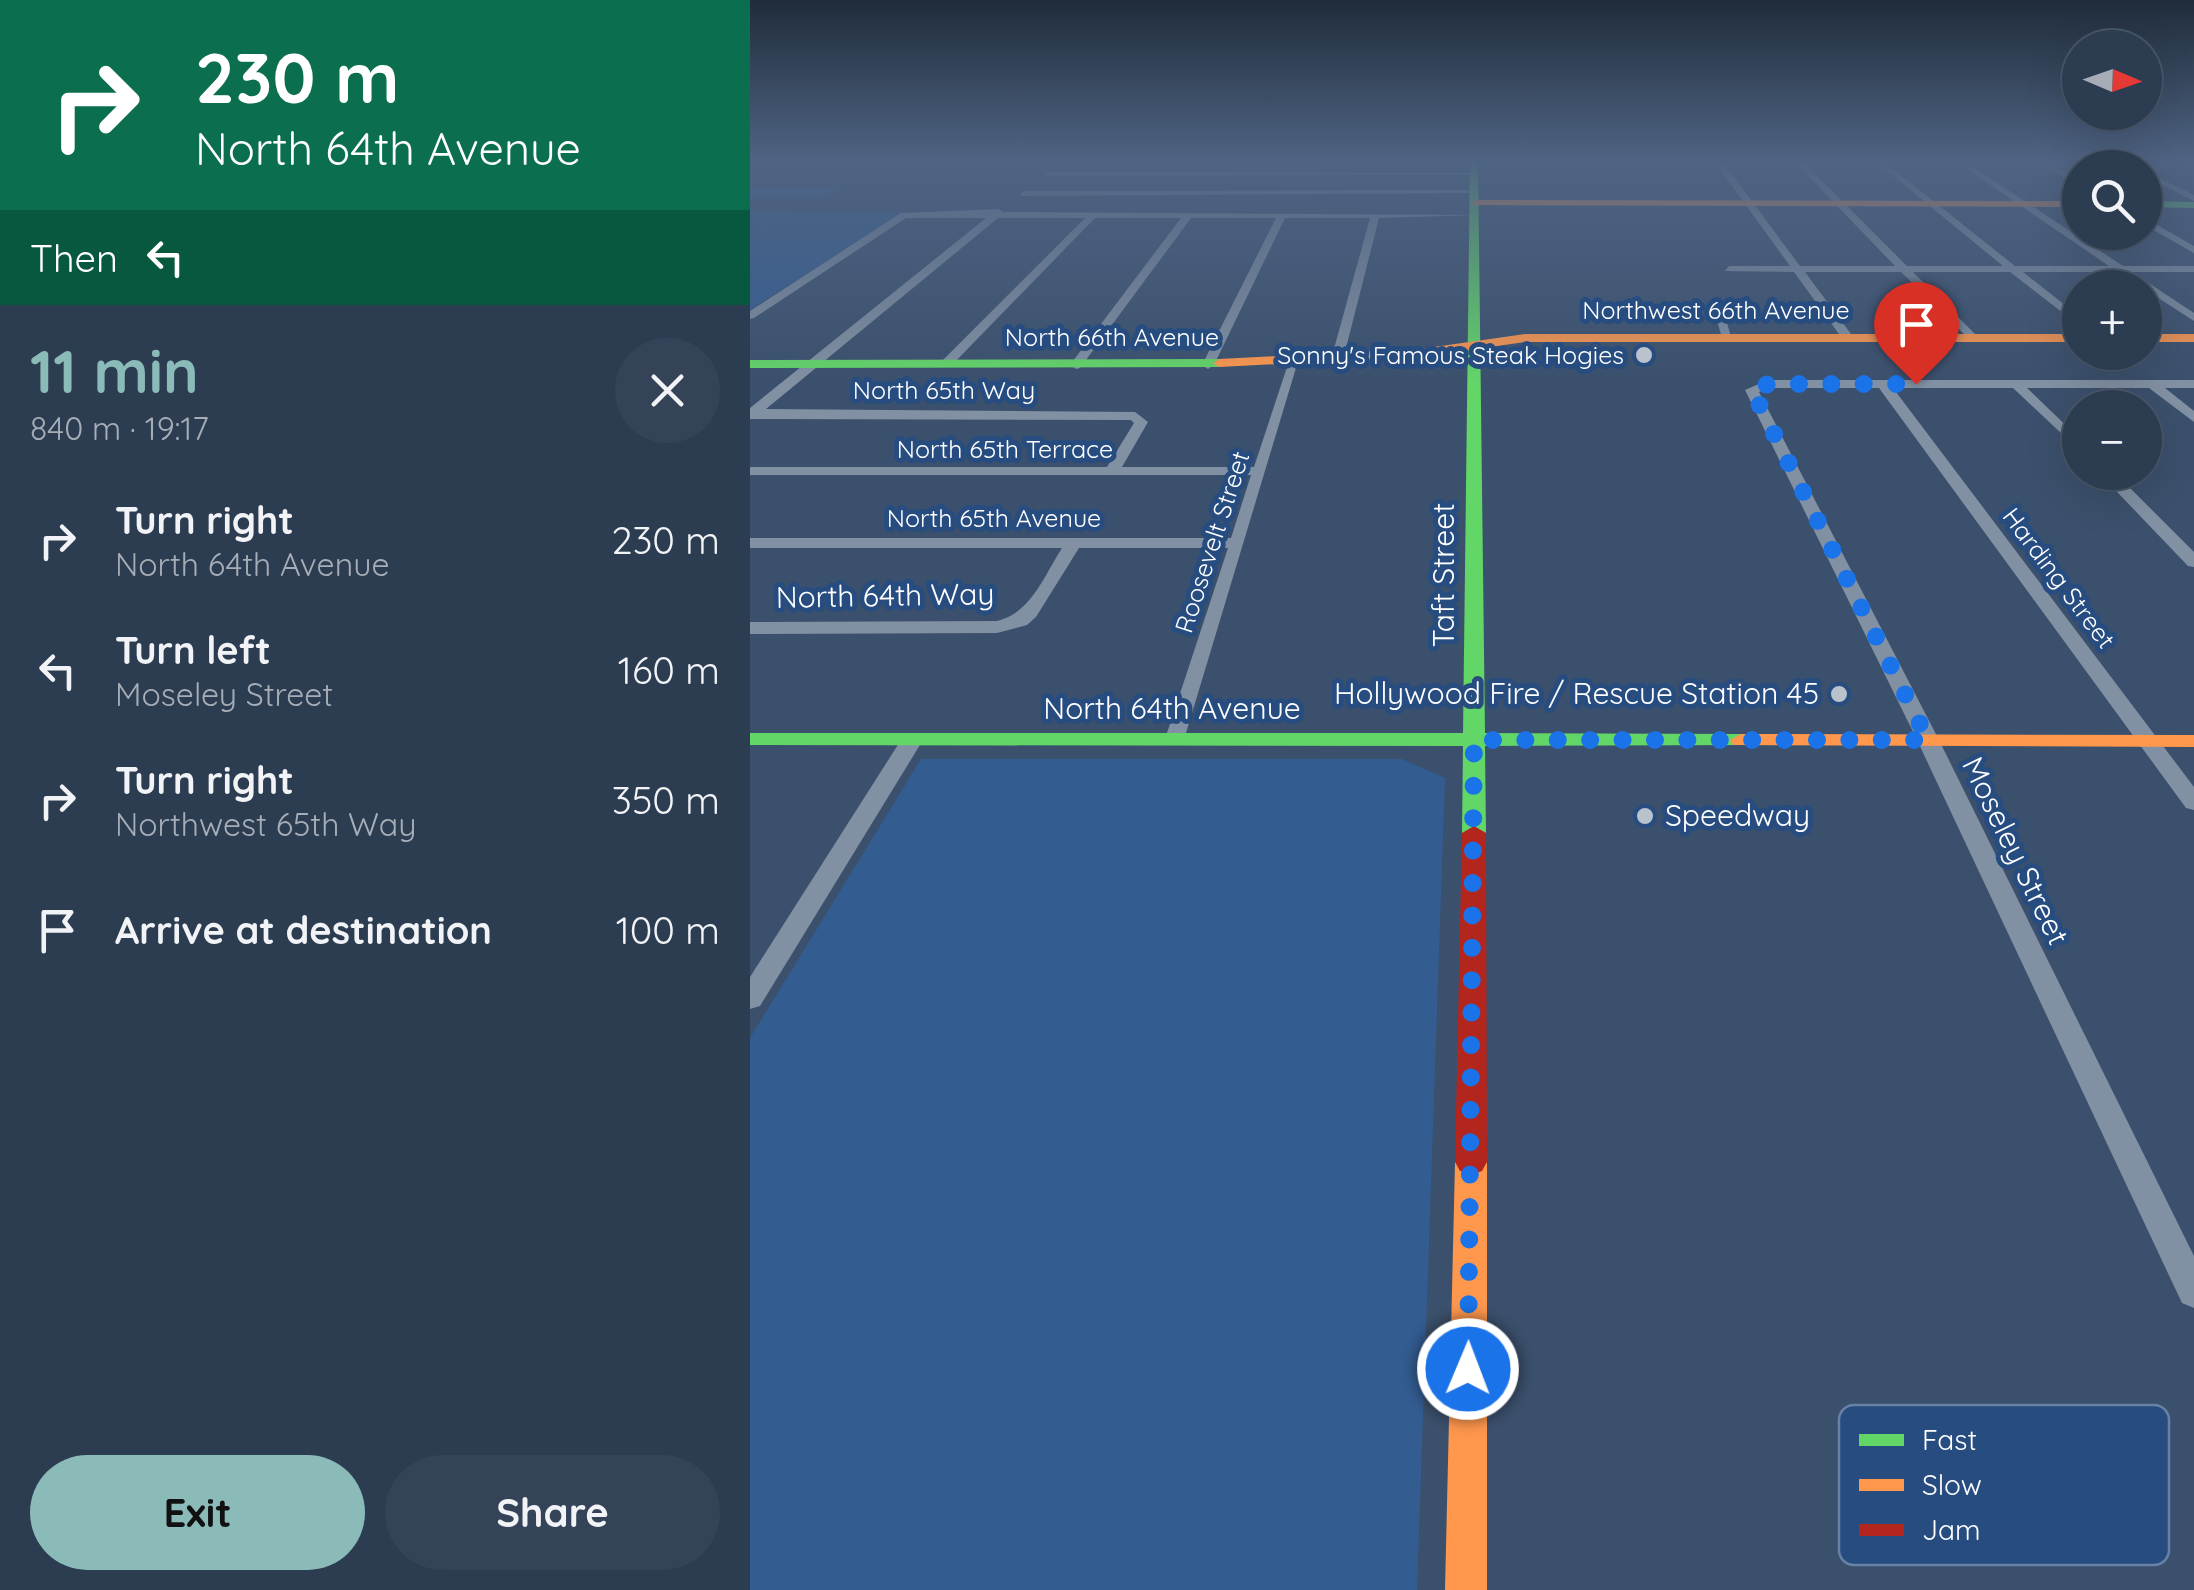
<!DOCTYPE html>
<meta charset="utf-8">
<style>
body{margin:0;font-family:Quicksand,sans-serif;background:#344358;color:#f1f3f6;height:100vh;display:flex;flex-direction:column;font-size:38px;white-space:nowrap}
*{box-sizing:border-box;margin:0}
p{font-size:32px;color:#a6adb7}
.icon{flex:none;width:55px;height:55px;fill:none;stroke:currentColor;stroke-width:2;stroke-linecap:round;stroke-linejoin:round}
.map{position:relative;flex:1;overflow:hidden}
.panel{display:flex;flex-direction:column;background:#2c3c51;width:750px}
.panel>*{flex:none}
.hud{background:#0b6e4f;color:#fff;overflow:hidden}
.needle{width:65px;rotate:92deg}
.tools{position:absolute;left:1312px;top:30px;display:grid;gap:20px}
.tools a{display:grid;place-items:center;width:100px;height:100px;border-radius:50%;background:#2c3c51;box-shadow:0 10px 40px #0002,0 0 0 2px #485668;font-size:50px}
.pin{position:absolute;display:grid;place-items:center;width:85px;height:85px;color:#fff;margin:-102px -42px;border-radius:50% 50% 50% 0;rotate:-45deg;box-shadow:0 0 10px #0007}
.pin .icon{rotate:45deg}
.me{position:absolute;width:110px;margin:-55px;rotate:1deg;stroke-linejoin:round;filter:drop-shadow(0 0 8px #0008)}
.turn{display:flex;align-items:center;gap:35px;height:210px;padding:0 30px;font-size:45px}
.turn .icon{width:130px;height:130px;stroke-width:2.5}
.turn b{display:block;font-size:70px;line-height:85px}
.then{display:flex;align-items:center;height:95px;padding:0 30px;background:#0003;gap:20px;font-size:38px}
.round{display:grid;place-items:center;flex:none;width:105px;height:105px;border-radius:52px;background:#344358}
.headline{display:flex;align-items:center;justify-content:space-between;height:170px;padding:0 30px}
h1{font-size:60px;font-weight:700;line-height:75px;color:#8bbbb9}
.action{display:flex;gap:20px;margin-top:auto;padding:20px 30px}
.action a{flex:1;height:115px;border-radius:60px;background:#8bbbb9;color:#111;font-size:40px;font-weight:700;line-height:115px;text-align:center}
.action a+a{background:#344358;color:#f1f3f6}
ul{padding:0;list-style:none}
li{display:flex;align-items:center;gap:30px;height:130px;padding:0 30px}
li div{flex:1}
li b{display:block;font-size:38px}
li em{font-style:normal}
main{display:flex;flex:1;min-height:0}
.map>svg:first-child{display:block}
</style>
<main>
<section class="panel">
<div class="hud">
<div class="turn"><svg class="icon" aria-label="right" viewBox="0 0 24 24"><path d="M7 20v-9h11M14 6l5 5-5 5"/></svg><div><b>230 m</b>North 64th Avenue</div></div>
<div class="then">Then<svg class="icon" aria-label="left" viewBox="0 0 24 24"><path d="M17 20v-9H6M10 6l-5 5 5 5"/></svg></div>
</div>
<div class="headline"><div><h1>11 min</h1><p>840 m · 19:17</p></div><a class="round"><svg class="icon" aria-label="close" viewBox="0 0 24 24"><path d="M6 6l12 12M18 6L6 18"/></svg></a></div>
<ul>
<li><svg class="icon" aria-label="right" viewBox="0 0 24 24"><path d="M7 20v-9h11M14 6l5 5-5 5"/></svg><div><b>Turn right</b><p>North 64th Avenue</p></div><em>230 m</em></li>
<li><svg class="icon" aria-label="left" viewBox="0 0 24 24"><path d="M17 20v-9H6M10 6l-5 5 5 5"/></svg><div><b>Turn left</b><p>Moseley Street</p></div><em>160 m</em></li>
<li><svg class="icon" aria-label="right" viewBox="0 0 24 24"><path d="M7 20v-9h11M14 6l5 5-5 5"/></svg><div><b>Turn right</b><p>Northwest 65th Way</p></div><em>350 m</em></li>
<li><svg class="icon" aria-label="arrive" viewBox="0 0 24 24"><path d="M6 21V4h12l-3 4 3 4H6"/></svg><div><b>Arrive at destination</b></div><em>100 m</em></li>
</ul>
<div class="action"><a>Exit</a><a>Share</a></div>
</section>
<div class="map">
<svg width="1444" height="1590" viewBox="0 0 1444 1590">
<rect width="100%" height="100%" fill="#3b506c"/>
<g fill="#335c91">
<path d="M0,187h93l-23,12h-70z"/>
<path d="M0,211l153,1 -153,98z"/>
<path d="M171,759h481l43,19 -28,812h-667v-552z"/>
</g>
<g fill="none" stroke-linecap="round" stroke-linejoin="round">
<g fill="#8190a2" fill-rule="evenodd">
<path d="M964,161h8l78,105h95l-101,-105h8l105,105h96l-128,-105h8l132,105h94l-154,-105h9l159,105h71v6h-62l62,41v8l-76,-49h-95l57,45v9l-70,-54h-97l63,63v6l-4,1 -71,-70h-96l49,66 -10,3 -50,-69 -69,-1 4,-5h61z"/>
<path d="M1286,161h9l35,20v5z"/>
<path d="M1366,161h9l13,7h-11z"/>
<path d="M1395,171l49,24v6l-49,-25z"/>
<path d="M298,172l426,1 4,2 -433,1z"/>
<path d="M273,191l452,-1 4,3 -459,3z"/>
<path d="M249,209l4,3 476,3 -100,3 -35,138 -6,4 -6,-4 38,-138h-85l-71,147 -6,4 -6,-4 74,-147h-85l-111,150 -4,1 -6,-4 111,-147h-86l-145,149h-8v-6l143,-143h-87l-232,191 369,3 13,10 -26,45h132l35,-106 10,-3 -116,385h-14l-4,-4 63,-191h-149l-43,69 -9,8 -30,8 -247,1v-12l247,-1c34,-8 47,-45 65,-73h-312v-10h481l20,-63h-501v-8h357l27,-44 -3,-3 -381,-1v-11l236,-190h-80l-152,100 -4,1v-8l151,-98z"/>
<path d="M1395,218l49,28v7l-49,-28z"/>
<path d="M966,317l10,2 6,22 -10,-3z"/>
<path d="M1018,380h426v8h-29l29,23v11l-45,-34h-122l53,51v12l-67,-63h-120l301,399v23l-8,-2 -307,-420h-109l-11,4 180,348 255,516v52l-12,-5 -265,-563 -172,-350z"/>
<path d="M1348,472h16l80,80v15l-6,-1z"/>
<path d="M162,734l11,6 -163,266 -10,3v-32l151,-237z"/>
</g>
<g fill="#63d668" fill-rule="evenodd">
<path d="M720,161h8l7,572 256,1 11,6 -3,5 -264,1 1,87 -12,7 -12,-7 1,-87 -713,-1v-12h713z"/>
<path d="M1395,201l49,1v6l-49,-1z"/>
<path d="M0,360l469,-1 6,4 -6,4 -469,1z"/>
</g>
<g fill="#ff974d" fill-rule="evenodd">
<path d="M725,200l605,1v6l-608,-2z"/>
<path d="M775,334h555v8h-555l-105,15 -201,10 -6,-4 6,-4 201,-10z"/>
<rect x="1395" y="334" width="49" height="8"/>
<path d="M991,734l453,1v12l-461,-2 -3,-5z"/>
<path d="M721,1149l11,4 5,9v428h-42l10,-428 5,-9z"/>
</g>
<path fill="#b3261e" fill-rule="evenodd" d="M724,826l12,7 1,329 -5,9 -11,4 -11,-4 -5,-9 7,-329z"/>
</g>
<linearGradient id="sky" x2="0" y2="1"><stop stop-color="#202c3b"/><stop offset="0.42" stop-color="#4f6483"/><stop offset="1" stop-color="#4f6483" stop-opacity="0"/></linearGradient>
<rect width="1444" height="383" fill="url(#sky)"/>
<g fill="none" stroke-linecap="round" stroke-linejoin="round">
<path stroke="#1a73e8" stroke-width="18" stroke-dasharray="0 32.4" d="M718,1369l6,-629h454l-176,-350 16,-6h148"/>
</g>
<g fill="#bac2cc" stroke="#274c80" stroke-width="4">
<circle cx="894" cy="355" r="10"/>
<circle cx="1089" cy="694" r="10"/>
<circle cx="895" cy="816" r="10"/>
</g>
<g text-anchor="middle" stroke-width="10" stroke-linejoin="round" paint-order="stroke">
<g font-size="25" fill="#fff" stroke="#274c80">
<text x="966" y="319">Northwest 66th Avenue</text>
<text x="362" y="346">North 66th Avenue</text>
<text x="194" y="399">North 65th Way</text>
<text x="255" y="458">North 65th Terrace</text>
<text x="244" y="527">North 65th Avenue</text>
<text transform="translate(462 542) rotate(-72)" y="9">Roosevelt Street</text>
<text transform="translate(1309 578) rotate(53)" y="9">Harding Street</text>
</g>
<g font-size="25" fill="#fff" stroke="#274c80" text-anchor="end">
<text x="874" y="364">Sonny's Famous Steak Hogies</text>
</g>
<g font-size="30" fill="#fff" stroke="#274c80">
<text transform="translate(694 575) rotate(-90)" y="10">Taft Street</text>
<text transform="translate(135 596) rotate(-1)" y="10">North 64th Way</text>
<text x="422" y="719">North 64th Avenue</text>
<text transform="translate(1265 851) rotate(64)" y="10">Moseley Street</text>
</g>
<g font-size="30" fill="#fff" stroke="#274c80" text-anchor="end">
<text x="1069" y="704">Hollywood Fire / Rescue Station 45</text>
<text x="915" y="826" text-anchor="start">Speedway</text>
</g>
</g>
<rect x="1089" y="1405" width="330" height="160" rx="15" fill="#274c80" stroke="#6882a6" stroke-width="2.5"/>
<rect x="1109" y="1434" width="45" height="12" fill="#63d668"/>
<rect x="1109" y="1479" width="45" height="12" fill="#ff974d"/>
<rect x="1109" y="1524" width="45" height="12" fill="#b3261e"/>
<g font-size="28" fill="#fff">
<text x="1172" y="1450">Fast</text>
<text x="1172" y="1495">Slow</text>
<text x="1172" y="1540">Jam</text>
</g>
</svg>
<div class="tools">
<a><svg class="needle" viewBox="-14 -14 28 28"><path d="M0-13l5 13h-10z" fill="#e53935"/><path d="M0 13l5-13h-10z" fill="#a6adb7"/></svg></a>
<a><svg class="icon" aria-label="search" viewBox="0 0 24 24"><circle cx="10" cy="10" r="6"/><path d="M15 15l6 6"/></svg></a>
<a>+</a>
<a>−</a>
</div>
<div class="pin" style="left:1166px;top:384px;background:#d93025"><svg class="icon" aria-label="arrive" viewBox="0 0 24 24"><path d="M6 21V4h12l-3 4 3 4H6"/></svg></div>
<svg class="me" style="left:718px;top:1369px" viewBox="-20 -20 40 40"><circle r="17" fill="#1a73e8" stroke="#fff" stroke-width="3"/><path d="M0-11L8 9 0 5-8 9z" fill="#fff"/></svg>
</div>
</main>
